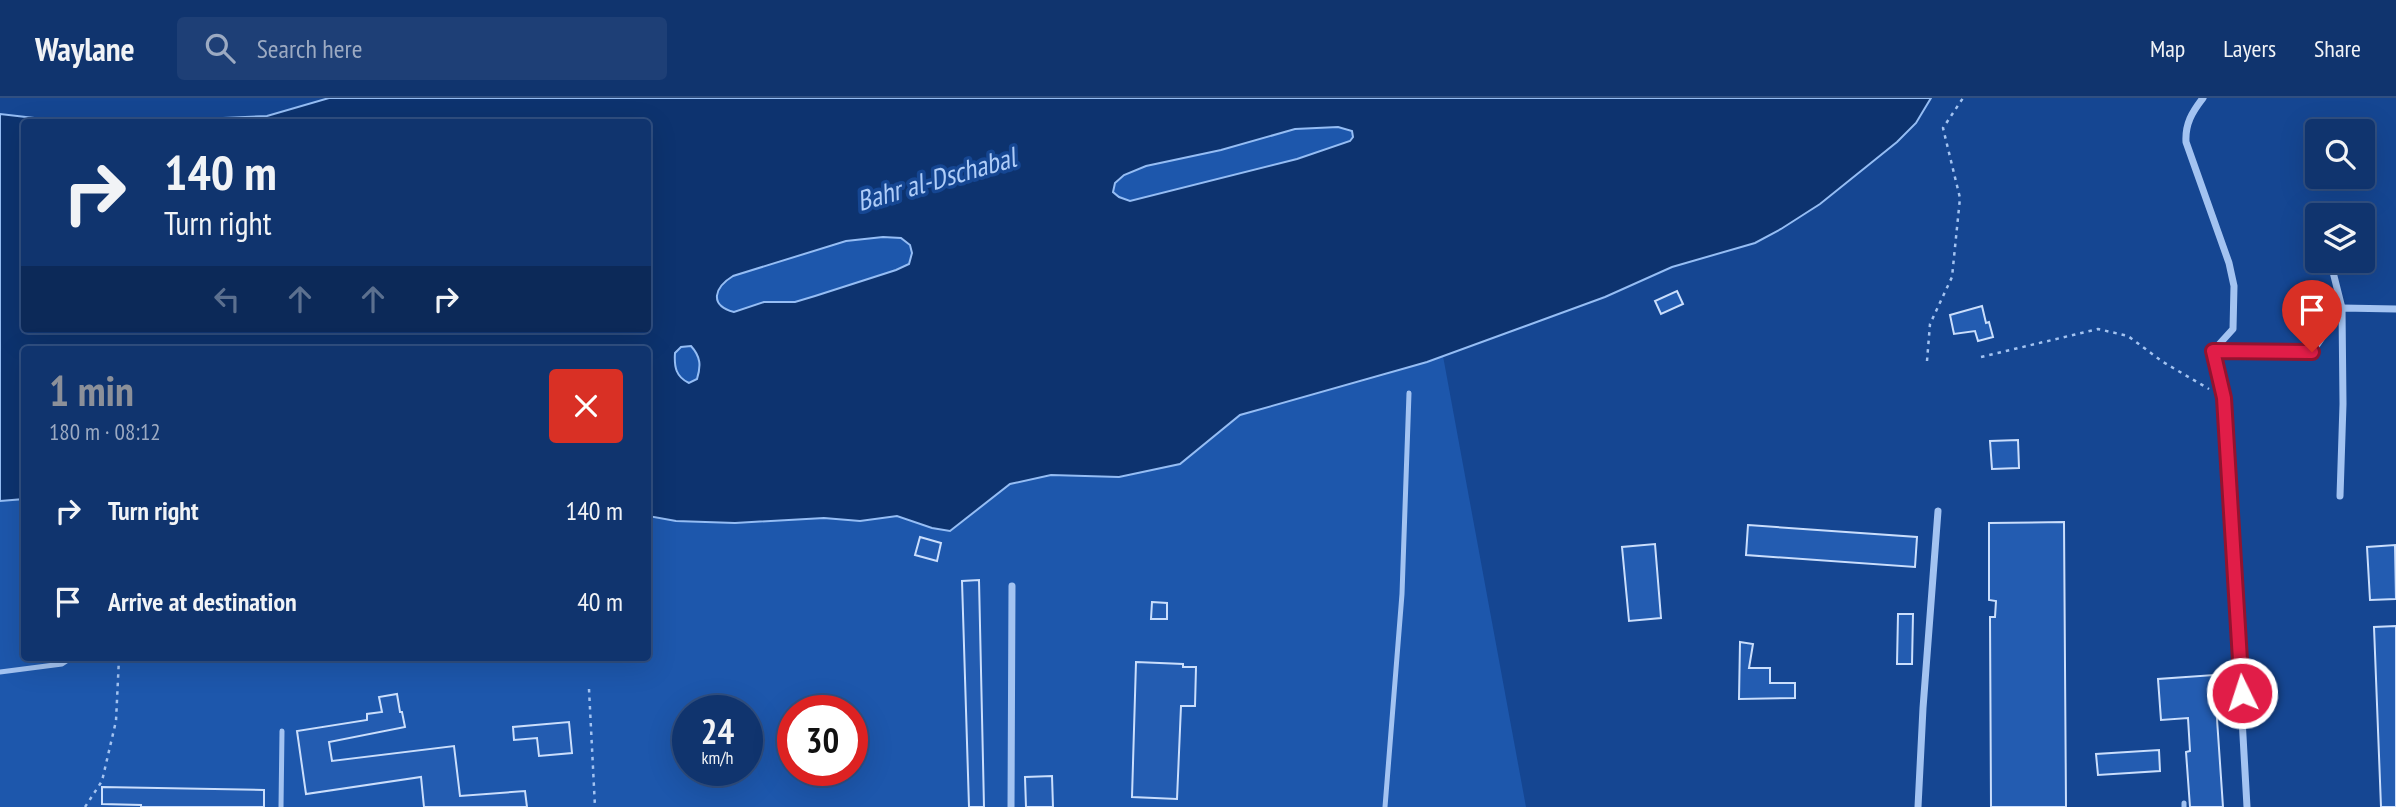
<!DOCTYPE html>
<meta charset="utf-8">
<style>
body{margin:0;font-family:"PT Sans Narrow",sans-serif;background:#1e3f76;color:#f1f3f6;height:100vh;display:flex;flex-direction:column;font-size:26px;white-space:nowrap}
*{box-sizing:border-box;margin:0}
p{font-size:23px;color:#9caac2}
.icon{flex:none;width:38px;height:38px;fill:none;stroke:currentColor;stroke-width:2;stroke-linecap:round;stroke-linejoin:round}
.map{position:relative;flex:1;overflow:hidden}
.side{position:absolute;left:21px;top:248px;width:630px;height:315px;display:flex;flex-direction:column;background:#10346e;border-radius:7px;box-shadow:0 7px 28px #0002,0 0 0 2px #304f81}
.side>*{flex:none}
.top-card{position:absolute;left:21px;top:21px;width:630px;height:214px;border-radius:7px;box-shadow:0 7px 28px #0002,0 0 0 2px #304f81;background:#10346e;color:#f1f3f6;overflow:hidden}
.buttons{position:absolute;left:2305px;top:21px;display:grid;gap:14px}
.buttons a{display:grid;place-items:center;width:70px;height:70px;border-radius:7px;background:#10346e;box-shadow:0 7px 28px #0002,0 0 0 2px #304f81;font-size:35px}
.speed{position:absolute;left:672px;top:597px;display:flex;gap:14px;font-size:35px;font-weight:700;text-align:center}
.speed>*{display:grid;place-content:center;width:91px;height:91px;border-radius:50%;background:#10346e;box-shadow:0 7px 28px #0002,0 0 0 2px #304f81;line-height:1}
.speed small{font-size:18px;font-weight:400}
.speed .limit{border:10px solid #d22;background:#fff;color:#111}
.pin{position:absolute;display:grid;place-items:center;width:60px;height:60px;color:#fff;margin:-72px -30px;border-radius:50% 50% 50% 0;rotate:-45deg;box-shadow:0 0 7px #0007}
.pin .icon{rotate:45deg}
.me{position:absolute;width:77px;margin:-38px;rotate:356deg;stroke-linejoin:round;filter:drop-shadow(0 0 5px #0008)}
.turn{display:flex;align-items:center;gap:24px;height:147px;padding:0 28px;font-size:32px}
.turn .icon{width:91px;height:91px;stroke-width:2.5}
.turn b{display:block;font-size:49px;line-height:60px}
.lanes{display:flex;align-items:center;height:66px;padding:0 28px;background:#0003;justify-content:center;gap:35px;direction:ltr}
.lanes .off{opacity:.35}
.round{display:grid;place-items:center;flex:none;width:74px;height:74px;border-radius:7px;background:#1e3f76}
.headline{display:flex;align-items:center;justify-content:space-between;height:119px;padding:0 28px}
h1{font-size:42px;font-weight:700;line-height:52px;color:#8c9099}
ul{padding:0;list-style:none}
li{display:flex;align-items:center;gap:21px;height:91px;padding:0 28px}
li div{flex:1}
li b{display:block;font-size:26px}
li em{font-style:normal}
header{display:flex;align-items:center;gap:42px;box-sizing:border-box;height:98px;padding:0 35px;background:#10346e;border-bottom:2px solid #304f81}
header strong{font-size:33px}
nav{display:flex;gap:38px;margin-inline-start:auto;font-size:24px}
.search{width:490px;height:63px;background:#1e3f76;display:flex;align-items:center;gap:18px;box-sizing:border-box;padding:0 24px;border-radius:7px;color:#9caac2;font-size:26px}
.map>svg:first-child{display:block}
</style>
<header>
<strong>Waylane</strong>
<div class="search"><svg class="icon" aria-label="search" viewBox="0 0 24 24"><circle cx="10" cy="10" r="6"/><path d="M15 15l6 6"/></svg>Search here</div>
<nav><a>Map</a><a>Layers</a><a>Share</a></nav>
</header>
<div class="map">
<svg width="2396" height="709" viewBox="0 0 2396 709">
<rect width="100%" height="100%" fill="#154692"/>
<g fill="#1d57ac" fill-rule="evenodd">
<path d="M1338,29l14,4 1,6 -3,4 -53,18 -167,42 -11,-4 -6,-5 2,-9 9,-8 22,-9 75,-16 74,-21z"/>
<path d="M883,139l18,1 9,7 2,8 -3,11 -13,6 -81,26 -20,6h-31l-30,10c-26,-8 -20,-25 -1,-36l113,-35z"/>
<path d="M691,248c10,11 10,20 6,33l-8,4c-13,-6 -15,-16 -14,-30l6,-6z"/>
<path d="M1443,258l83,451h-1526v-306l24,-2v159h624v-142l28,5 148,-3 36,3 37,-5 35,12 18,3 60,-47 41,-9 68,2 61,-13 60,-49 142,-39zM688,612h59v60h-59zM793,612h59v60h-59z"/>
</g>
<path fill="#0d336f" stroke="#95bdf4" stroke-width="2" fill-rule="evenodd" d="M329,0h1602l-15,25 -19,19 -77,62 -39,25 -26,14 -83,24 -67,30 -178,65 -187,53 -60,49 -61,13 -68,-2 -41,9 -60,47 -18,-3 -35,-12 -37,5 -36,-3 -89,5 -59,-2 -28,-5v-166h-624v149l-24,2v-387l69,8h-45v207h624v-207h-513l132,-6zM1338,29l14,4 1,6 -3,4 -53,18 -167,42 -11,-4 -6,-5 2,-9 9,-8 22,-9 75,-16 74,-21zM883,139l18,1 9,7 2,8 -3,11 -13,6 -81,26 -20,6h-31l-30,10c-26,-7 -19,-25 -1,-36l113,-35zM691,248c10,11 10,20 6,33l-8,4c-13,-6 -15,-16 -14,-30l6,-6z"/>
<g fill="#235cb1" stroke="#cadefc" stroke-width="2">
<path d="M1677,193l6,13 -22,10 -6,-13z"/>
<path d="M1982,208l4,17 3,-1 4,15 -15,4 -3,-10 -21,3 -4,-19z"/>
<path d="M2018,342l1,28 -27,1 -2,-28z"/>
<path d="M2064,424l2,285h-75l-1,-190h5l1,-16 -7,-1v-77z"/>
<path d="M1748,427l169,12 -2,30 -169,-12z"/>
<path d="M920,439l21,6 -4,18 -22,-6z"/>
<path d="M1655,446l6,74 -32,3 -7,-74z"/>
<path d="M2395,447l1,54 -26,1 -3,-53z"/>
<path d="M979,482l5,227h-15l-7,-226z"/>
<path d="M1152,504l15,1v16h-16z"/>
<path d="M1898,516h15l-1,50h-15z"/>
<path d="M2396,528v181h-15l-7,-180z"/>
<path d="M1740,544l13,2 -4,24h21v15h25v15l-56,1z"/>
<path d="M1136,564l47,2v3h13l-1,39h-14l-4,93 -45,-2z"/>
<path d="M2214,577l9,132h-33l-4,-55 4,-1 -2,-33 -27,2 -3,-41z"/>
<path d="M397,596l3,18h2l3,15 -76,15 3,19 122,-15 6,50 65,-5 2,16h-103l-3,-30 -115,17 -9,-63 70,-11v-6l15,-2 -3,-15z"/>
<path d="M569,624l3,31 -33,3 -2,-18 -23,2 -1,-13z"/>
<path d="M2159,652l1,21 -62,4 -2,-21z"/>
<path d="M1052,678l1,31h-27l-1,-30z"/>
<path d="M102,689l162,3v17h-123v-2l-39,-1z"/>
</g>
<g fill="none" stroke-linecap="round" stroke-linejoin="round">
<g stroke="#a3c3f1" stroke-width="2.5" stroke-dasharray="3.5 5" stroke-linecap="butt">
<path d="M1981,259l117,-28 30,7 35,26 46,27"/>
<path d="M1927,263l3,-37 22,-47 8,-79 -17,-70 20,-30"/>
<path d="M589,591l6,118"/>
<path d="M85,709l17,-26 14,-60 3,-63"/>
</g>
<g stroke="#a3c3f1" stroke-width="5">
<path d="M0,574l62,-8 9,-6"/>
<path d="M2184,705v4"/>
<path d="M281,709l1,-76"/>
<path d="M1385,709l17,-213 7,-201"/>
</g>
<g stroke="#a3c3f1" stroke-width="7">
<path d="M2203,0c-11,14 -18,26 -17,44l43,121 5,23 -1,43 -20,22 11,47 23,409"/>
<path d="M2331,166l11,44 1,96 -3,92"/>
<path d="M2213,253l99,1 30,-44 54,1"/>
<path d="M1011,709l1,-221"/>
<path d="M1918,709l5,-99 15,-197"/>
</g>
</g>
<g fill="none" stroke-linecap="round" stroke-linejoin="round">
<defs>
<path id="route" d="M2242,595l-18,-295 -11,-47 99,1"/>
</defs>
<use href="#route" stroke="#92132f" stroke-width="18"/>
<use href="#route" stroke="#e11d48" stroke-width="12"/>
</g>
<g text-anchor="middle" stroke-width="7" stroke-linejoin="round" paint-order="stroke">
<g font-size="28" font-style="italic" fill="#afcdf8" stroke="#154692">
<text transform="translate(936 81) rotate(-16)" y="10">Bahr al-Dschabal</text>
</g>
</g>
</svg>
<div class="buttons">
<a><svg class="icon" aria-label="search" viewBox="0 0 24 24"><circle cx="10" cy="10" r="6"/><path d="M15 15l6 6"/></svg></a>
<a><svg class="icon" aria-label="layers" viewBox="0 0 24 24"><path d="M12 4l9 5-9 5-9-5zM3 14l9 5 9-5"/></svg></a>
</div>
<div class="speed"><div>24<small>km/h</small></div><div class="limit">30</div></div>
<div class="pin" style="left:2312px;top:254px;background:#d93025"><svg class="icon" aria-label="arrive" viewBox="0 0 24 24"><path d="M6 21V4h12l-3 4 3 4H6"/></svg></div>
<svg class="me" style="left:2242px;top:595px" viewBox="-20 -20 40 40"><circle r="17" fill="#e11d48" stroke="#fff" stroke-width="3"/><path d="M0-11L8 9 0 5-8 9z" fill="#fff"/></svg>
<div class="top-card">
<div class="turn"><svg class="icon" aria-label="right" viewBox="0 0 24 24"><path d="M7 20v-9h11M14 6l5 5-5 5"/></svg><div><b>140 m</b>Turn right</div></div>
<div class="lanes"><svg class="icon off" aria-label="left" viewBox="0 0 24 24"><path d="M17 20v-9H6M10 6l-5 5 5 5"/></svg><svg class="icon off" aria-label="ahead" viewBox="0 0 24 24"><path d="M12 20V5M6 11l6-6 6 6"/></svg><svg class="icon off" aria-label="ahead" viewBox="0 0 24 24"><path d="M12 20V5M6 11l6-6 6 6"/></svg><svg class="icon" aria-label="right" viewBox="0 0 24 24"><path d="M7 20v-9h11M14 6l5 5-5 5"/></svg></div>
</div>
<section class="side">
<div class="headline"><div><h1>1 min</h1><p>180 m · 08:12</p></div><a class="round" style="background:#d93025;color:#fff"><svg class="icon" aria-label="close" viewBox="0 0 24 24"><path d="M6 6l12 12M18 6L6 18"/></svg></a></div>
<ul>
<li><svg class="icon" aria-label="right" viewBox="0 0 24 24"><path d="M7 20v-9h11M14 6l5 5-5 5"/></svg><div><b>Turn right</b></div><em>140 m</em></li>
<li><svg class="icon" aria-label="arrive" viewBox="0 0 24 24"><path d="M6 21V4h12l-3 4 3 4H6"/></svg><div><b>Arrive at destination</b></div><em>40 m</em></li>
</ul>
</section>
</div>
